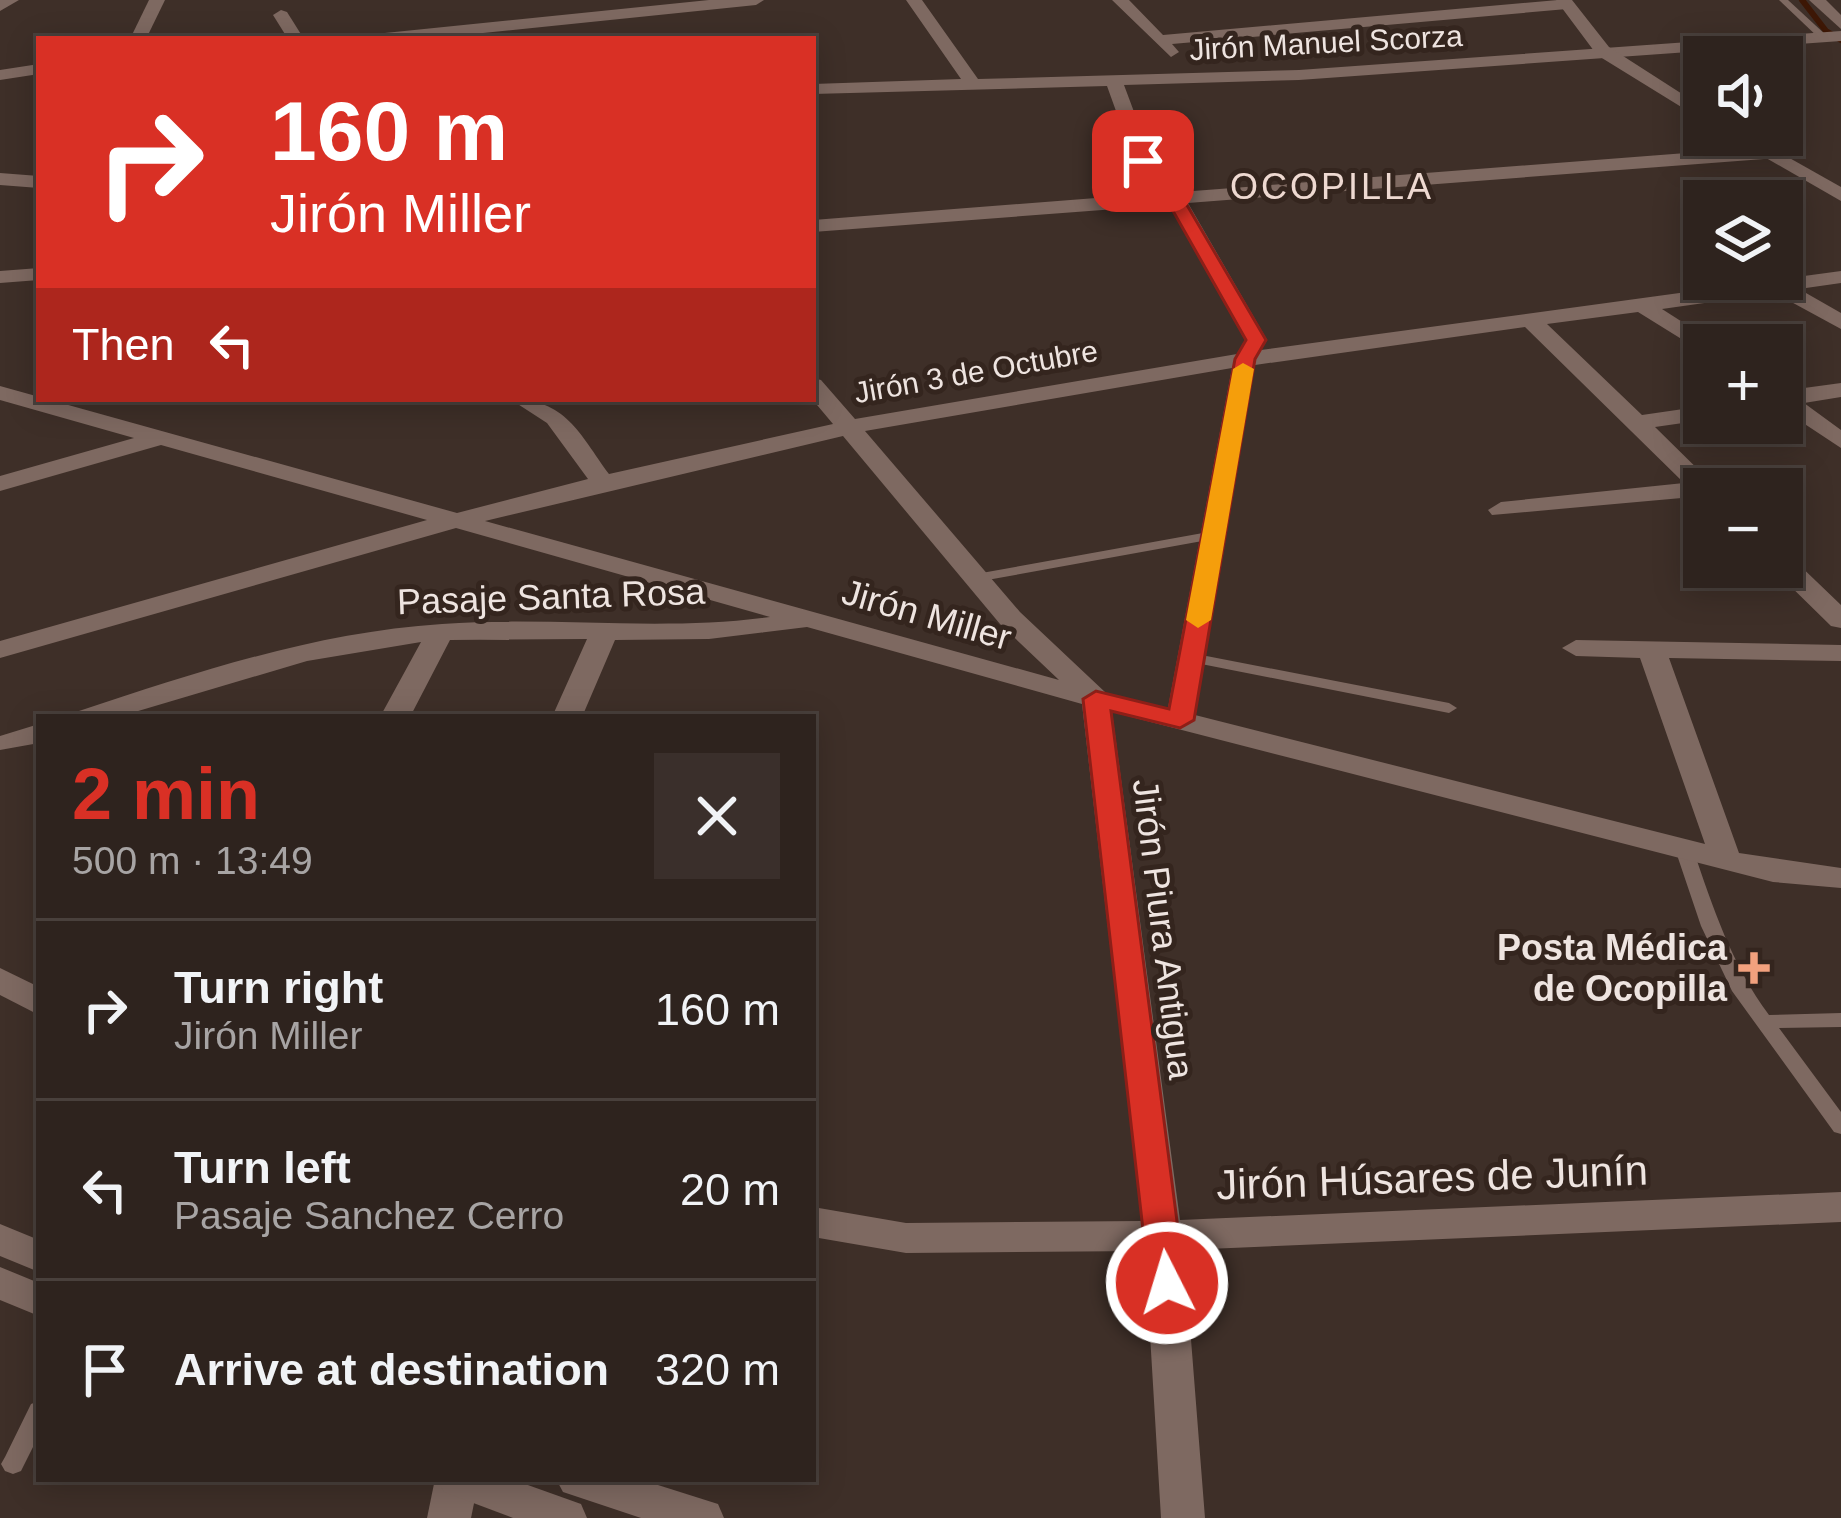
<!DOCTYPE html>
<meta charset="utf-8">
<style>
body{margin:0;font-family:Helvetica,sans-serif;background:#3a2f2b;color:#f1f3f6;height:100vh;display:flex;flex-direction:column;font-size:45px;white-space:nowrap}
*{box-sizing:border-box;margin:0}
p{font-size:39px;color:#a7a4a4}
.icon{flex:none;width:66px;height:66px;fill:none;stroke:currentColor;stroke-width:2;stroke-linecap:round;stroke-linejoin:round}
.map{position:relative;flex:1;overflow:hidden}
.panel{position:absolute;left:36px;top:714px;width:780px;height:768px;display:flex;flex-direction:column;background:#2e231e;border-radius:0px;box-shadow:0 6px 30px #0003,0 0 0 3px #49403c}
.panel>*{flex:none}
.hud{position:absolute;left:36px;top:36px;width:780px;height:366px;border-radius:0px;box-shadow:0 6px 30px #0003,0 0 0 3px #49403c;background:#d93025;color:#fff;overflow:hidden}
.controls{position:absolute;left:1683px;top:36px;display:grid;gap:24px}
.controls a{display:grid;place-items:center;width:120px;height:120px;border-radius:0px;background:#2e231e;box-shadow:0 6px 30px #0003,0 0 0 3px #49403c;font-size:60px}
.pin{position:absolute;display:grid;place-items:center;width:102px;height:102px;color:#fff;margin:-51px;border-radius:24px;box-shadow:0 6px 18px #0006}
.me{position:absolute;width:132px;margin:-66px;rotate:355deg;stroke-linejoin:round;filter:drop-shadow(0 0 9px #0008)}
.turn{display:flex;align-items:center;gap:42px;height:252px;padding:0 36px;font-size:54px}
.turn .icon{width:156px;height:156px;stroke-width:2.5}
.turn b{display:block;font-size:84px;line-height:102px}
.then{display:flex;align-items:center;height:114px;padding:0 36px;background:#0003;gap:24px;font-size:45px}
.round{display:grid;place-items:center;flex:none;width:126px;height:126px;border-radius:0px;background:#3a2f2b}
.head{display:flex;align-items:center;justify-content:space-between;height:204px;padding:0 36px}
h1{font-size:72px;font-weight:600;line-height:90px;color:#d93025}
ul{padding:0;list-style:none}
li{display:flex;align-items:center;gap:36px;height:180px;padding:0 36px;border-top:3px solid #49403c}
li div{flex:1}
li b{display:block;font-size:45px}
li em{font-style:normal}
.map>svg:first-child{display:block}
</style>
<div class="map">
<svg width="1841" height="1518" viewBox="0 0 1841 1518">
<rect width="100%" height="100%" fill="#3e2f28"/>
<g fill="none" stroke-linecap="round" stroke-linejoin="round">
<path stroke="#3d1705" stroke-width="6" d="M1802,0l24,31 15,9"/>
<g fill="#7e6961" fill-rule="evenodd">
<path d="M1779,0h9l39,36v4h-6z"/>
<path d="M1214,531l7,4 -2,3 -243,44 -7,-4 7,-4z"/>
<path d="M1191,653l258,50 8,5 -8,5 -263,-52 -3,-3z"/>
<path d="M1684,843l9,6c20,59 39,116 76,166l72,-2v14l-62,1 62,84v22l-7,-2 -102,-141 -31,-65 -26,-77z"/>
<path d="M39,1401v34l-18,36 -8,3 -8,-3 -4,-7 4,-7 26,-53z"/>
</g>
<g fill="#7e6961" fill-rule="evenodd">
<path d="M0,0h19l-19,11z"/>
<path d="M149,0h16l-19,39h-16z"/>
<path d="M709,0h55l-8,5 -332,34h-57l8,-5z"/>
<path d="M906,0h16l56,79 321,-9 542,-39v10l-542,39 -175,5 28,75 28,32 584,-45 9,6 -9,6 -576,44 79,137 -6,10 580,-79v12l-42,6 42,24v16l-66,-36 -113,16 50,32 2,4h-10v8l-66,-41 -91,12 95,91 62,-9v14l-49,7 63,62h-14v7l-212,19 -4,-5 13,-8 183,-19 -159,-156 -270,38 -60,350 510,129 -65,-186 -64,-2 -14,-8 14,-8 265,5v16l-172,-3 70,195 102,15v20l-68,-6 -661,-170 68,508 661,-28v30l-657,28 21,268h-44l-16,-267 -239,2 -93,-16v-30l93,16 236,-2 -60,-517 -275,-77 -98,12 -94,1 -33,77h-30l35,-78 -137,1 -40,77h-30l41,-75 -114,19 -189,56h-44l5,-6c118,-39 238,-79 363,-87 109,-8 219,8 328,-7l-314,-89 -456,130v-17l427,-121 -266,-75 -161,46v-15l134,-38 -134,-38v-14l457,127 131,-34 -41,-56 -37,-24c56,0 69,34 99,75l224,-50 -21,-25 1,-21 8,2 34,39 382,-65 8,-14 -76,-135 -356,27v-12l347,-27 -26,-32 -27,-75 -294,8v-10l148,-5zM1232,368l-64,340 -62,-15 -86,-81 -155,-181zM843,436l157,188 59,56 -574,-159z"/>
<path d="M1112,0h17l34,35 395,-35 17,4 -8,5 -395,35 7,8 -8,5z"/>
<path d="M1809,0h17l15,15v14z"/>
<path d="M281,10l6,2 17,27h-16l-15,-24z"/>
<path d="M39,64v10l-39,6v-10z"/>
<path d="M0,173l39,3v12l-39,-3z"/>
<path d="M39,268v12l-39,3v-12z"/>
<path d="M1841,383v14l-37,6 37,27v18l-59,-39v-18z"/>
<path d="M1782,555l9,2 50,48v23l-10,-2 -58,-57 9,-2z"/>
<path d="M39,724v19l-39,7v-14z"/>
<path d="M0,968l39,19v28l-39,-20z"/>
<path d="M435,1479h44l-8,39h-44z"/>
</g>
<g fill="#7e6961" fill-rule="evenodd">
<path d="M1556,0h16l37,47 95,61v13l-107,-66z"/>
<path d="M1726,135h23l92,52v14z"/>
<path d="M0,1224l39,16v32l-39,-16z"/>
<path d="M0,1267l39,16v33l-39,-16z"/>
<path d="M437,1479h74l70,25 6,14h-74l-69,-26z"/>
<path d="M556,1479h83l79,25 6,14h-83l-78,-26z"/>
</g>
</g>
<path fill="#d93025" stroke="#8d1f18" stroke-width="3" d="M1143,156l41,44 82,140 -11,19 -61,361 -14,8 -69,-17 74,572 -6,10 -12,4 -13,-4 -5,-10 -66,-584 13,-8 73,18 66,-350 11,-19 -78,-138 -34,-41z"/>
<path fill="#f59e0b" d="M1243,363l11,6 -43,251 -13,8 -12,-8 47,-251z"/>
<path fill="#f2a17e" stroke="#34251e" stroke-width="4.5" d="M1748 950h12v12h12v12h-12v12h-12v-12h-12v-12h12z"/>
<g text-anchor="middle" stroke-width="10" stroke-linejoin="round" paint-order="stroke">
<g font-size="30" fill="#eee4e0" stroke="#34251e">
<text transform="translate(1326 43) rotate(-3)" y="10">Jirón Manuel Scorza</text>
<text transform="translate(976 372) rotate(-10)" y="10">Jirón 3 de Octubre</text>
</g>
<g font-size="36" letter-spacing="3" fill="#eed9d1" stroke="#34251e">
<text x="1332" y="199">OCOPILLA</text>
</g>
<g font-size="36" fill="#eee4e0" stroke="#34251e">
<text transform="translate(551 596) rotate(-2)" y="13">Pasaje Santa Rosa</text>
<text transform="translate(927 614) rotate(16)" y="13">Jirón Miller</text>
<text transform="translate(1164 929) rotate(83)" y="13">Jirón Piura Antigua</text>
</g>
<g font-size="36" font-weight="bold" fill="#eee4e0" stroke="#34251e" text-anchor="end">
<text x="1727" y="960">Posta Médica<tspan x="1727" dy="41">de Ocopilla</tspan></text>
</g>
<g font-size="42" fill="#eee4e0" stroke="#34251e">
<text transform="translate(1432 1177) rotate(-2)" y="15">Jirón Húsares de Junín</text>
</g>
</g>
</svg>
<div class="controls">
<a><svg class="icon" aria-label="sound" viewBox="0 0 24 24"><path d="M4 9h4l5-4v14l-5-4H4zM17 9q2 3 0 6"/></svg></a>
<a><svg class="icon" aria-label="layers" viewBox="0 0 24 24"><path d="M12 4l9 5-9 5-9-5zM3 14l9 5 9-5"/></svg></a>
<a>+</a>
<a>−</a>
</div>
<div class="pin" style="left:1143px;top:161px;background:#d93025"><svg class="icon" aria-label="arrive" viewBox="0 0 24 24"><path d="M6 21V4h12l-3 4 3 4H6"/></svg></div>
<svg class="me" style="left:1167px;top:1283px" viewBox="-20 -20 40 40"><circle r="17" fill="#d93025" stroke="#fff" stroke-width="3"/><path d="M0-11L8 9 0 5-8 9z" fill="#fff"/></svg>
<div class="hud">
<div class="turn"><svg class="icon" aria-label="right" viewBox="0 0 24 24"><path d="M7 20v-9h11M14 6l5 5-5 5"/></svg><div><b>160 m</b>Jirón Miller</div></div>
<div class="then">Then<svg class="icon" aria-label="left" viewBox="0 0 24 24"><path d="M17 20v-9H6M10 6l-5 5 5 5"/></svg></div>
</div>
<section class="panel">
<div class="head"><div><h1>2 min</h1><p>500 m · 13:49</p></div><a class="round"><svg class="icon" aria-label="close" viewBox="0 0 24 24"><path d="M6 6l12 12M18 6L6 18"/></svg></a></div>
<ul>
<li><svg class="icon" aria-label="right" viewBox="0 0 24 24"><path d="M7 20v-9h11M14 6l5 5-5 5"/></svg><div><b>Turn right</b><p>Jirón Miller</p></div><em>160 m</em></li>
<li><svg class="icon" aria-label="left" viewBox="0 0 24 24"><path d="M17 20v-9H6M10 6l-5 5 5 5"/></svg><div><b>Turn left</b><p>Pasaje Sanchez Cerro</p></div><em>20 m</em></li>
<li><svg class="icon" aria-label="arrive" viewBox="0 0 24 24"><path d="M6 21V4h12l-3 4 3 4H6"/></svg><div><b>Arrive at destination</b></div><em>320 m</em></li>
</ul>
</section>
</div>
